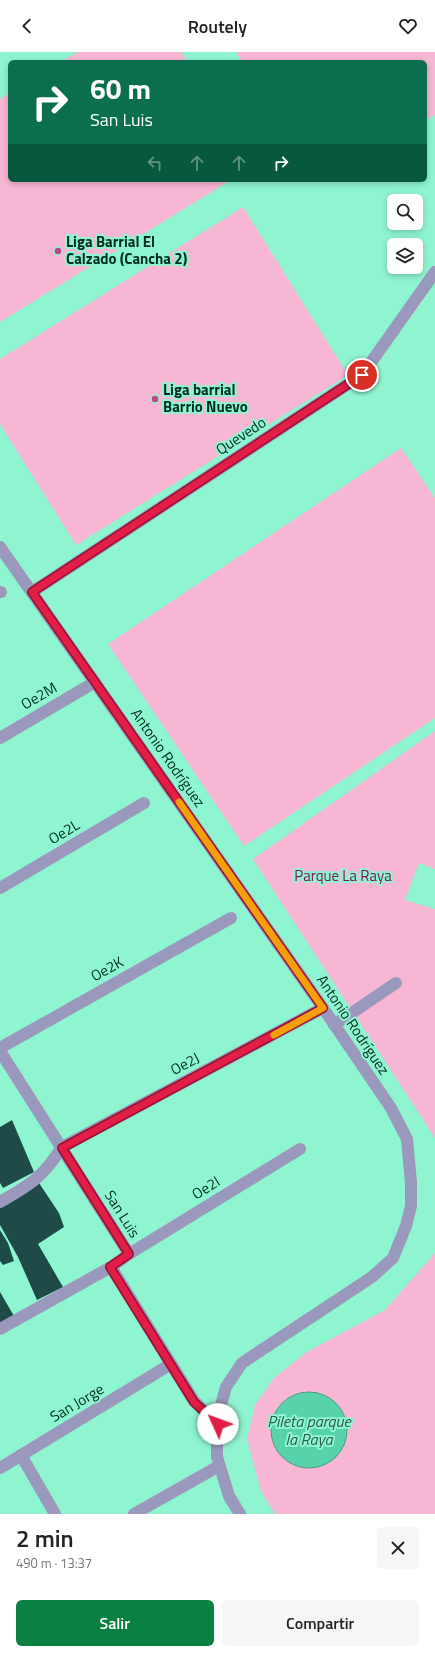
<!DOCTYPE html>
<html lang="es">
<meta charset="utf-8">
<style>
body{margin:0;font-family:"Titillium Web",sans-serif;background:#f6f6f6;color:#222;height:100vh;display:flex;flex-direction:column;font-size:15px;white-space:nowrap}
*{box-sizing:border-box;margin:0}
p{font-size:13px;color:#767676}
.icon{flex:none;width:22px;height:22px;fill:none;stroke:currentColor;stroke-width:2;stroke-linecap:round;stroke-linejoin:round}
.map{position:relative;height:1462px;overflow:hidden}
.side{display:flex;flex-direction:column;background:#fff;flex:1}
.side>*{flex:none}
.banner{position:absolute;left:8px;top:8px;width:419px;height:122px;border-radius:6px;box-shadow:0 2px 6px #0003;background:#0b6e4f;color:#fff;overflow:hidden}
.buttons{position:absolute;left:387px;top:142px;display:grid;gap:8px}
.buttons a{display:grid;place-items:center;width:36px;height:36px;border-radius:6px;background:#fff;box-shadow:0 2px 6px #0003;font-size:20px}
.pin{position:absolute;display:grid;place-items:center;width:34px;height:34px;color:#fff;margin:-17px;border:2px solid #fff;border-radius:50%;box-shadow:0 1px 4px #0007}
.me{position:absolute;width:44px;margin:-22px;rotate:313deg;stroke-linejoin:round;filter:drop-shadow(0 0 3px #0008)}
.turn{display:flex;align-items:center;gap:14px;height:84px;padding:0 16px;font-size:18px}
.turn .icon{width:52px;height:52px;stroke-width:2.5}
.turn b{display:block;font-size:28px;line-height:34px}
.lanes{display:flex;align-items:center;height:38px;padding:0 16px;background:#0003;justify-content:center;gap:20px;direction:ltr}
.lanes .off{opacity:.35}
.round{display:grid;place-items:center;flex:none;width:42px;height:42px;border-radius:6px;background:#f6f6f6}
.summary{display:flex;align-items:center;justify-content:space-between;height:68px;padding:0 16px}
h1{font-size:24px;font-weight:600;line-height:30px}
.primary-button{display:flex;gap:8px;margin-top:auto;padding:8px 16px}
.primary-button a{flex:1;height:46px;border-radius:6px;background:#0b8043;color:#fff;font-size:16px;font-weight:600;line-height:46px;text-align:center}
.primary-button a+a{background:#f6f6f6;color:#222}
header{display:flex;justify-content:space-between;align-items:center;height:52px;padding:0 16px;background:#fff;font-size:18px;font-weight:600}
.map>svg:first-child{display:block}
</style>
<header><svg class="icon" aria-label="back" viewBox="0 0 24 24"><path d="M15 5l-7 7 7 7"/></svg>Routely<svg class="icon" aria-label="heart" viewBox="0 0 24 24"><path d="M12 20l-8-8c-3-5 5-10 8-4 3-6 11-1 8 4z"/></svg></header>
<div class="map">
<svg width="435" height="1462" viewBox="0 0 435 1462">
<rect width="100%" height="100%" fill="#8ff4d0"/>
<g fill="#f6b6d4">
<path d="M77,0h104l7,10h-127z"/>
<path d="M236,0h199v63l-10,6v-59h-183z"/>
<path d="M10,41v87h221l-231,142v-223z"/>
<path d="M243,155l105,168 -272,170 -76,-121v-65z"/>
<path d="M401,396l34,50v220l-191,128 -136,-202z"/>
<path d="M435,679v138l-16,-6 -14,37 30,9v229l-182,-279z"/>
<path d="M435,1201v261h-160l-14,-23 -14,-52 8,-34 19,-27 31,-25 80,-43z"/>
</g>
<circle fill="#58d2aa" stroke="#3ea181" cx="309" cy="1378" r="38"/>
<g fill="#1e4b48">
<path d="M12,1068l22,52 -31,16 -3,-5v-56z"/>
<path d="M39,1131l20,30 5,14 -26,17 25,43 -26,13 -19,-43 -18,-32v-19z"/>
<path d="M0,1178l8,13 6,18 -11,4 -3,-4z"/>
<path d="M0,1240l14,24 -14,8z"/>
</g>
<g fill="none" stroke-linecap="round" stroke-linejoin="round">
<g stroke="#9b98be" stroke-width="12">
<path d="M0,495l323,461 68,100 16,31 4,44v23l-5,20 -13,32 -21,19 -130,86 -16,24 -5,18 -4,19v33l12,39 11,18"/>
<path d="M0,540h1"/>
<path d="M32,540l330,-217 73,-103"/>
<path d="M0,686l95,-56"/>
<path d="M0,836l144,-85"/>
<path d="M334,973l62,-42"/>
<path d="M0,996l231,-130"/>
<path d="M0,999l129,203"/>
<path d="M62,1095l261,-139"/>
<path d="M0,1150c30,-17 43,-25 62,-55"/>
<path d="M0,1277l111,-62"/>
<path d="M217,1372l-23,-23 -83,-134 18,-13 171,-105"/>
<path d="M21,1403l34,59"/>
<path d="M0,1416l171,-104"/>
<path d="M134,1462l85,-48"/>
</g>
</g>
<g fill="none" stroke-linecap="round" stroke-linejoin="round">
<defs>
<path id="route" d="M218,1372l-24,-22 -84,-135 19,-13 -67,-106 261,-140 -291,-416 330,-217"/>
</defs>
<use href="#route" stroke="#92132f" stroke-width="10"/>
<use href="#route" stroke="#e11d48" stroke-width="7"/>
<path stroke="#f59e0b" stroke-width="7" d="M179,750l144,206 -49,27"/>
</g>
<g fill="#c4438c" stroke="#8ff4d0" stroke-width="1.5">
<circle cx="58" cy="199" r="4"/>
<circle cx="155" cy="347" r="4"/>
</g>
<g text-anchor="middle" stroke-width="4" stroke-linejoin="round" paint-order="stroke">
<g font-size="15" font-weight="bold" fill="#002f22" stroke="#8ff4d0" text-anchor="start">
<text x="66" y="195">Liga Barrial El<tspan x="66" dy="17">Calzado (Cancha 2)</tspan></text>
<text x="163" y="343">Liga barrial<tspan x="163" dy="17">Barrio Nuevo</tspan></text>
</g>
<g font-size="15" fill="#002f22" stroke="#8ff4d0">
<text transform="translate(241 384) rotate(-33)" y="5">Quevedo</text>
<text transform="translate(39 644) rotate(-30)" y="5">Oe2M</text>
<text transform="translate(168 706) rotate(55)" y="5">Antonio Rodríguez</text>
<text transform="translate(64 780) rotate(-31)" y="5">Oe2L</text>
<text transform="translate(107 917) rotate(-29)" y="5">Oe2K</text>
<text transform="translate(353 973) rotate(56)" y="5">Antonio Rodríguez</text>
<text transform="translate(185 1012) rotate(-28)" y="5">Oe2J</text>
<text transform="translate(206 1136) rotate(-32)" y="5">Oe2I</text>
<text transform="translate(122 1162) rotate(58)" y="5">San Luis</text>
<text transform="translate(77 1351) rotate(-31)" y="5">San Jorge</text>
</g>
<g font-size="15" fill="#821758" stroke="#8ff4d0">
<text x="343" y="829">Parque La Raya</text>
</g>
<g font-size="16" font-style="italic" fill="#295b4a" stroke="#8ff4d0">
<text x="309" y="1375">Pileta parque<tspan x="309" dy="18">la Raya</tspan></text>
</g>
</g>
</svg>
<div class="buttons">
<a><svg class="icon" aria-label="search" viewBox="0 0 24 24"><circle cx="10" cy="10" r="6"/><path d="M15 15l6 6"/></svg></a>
<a><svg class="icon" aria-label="layers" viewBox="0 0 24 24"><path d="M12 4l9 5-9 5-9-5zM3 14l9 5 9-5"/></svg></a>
</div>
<div class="pin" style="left:362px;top:323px;background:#d93025"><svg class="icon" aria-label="arrive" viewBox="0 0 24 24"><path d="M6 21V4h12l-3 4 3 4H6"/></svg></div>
<svg class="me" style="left:218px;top:1372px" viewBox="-20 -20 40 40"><circle r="19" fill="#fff"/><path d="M0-13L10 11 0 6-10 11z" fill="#e11d48"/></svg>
<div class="banner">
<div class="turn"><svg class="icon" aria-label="right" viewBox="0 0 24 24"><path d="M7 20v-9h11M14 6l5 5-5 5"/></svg><div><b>60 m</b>San Luis</div></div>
<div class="lanes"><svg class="icon off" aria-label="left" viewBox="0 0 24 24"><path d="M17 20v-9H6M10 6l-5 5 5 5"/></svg><svg class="icon off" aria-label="ahead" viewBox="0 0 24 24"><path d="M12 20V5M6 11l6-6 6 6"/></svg><svg class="icon off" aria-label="ahead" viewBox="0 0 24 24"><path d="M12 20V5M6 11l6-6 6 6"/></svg><svg class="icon" aria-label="right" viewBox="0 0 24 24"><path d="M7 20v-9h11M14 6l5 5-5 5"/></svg></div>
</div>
</div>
<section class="side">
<div class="summary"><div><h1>2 min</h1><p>490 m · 13:37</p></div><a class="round"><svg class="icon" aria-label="close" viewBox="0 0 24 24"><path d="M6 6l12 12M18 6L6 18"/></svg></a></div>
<div class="primary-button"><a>Salir</a><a>Compartir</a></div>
</section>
